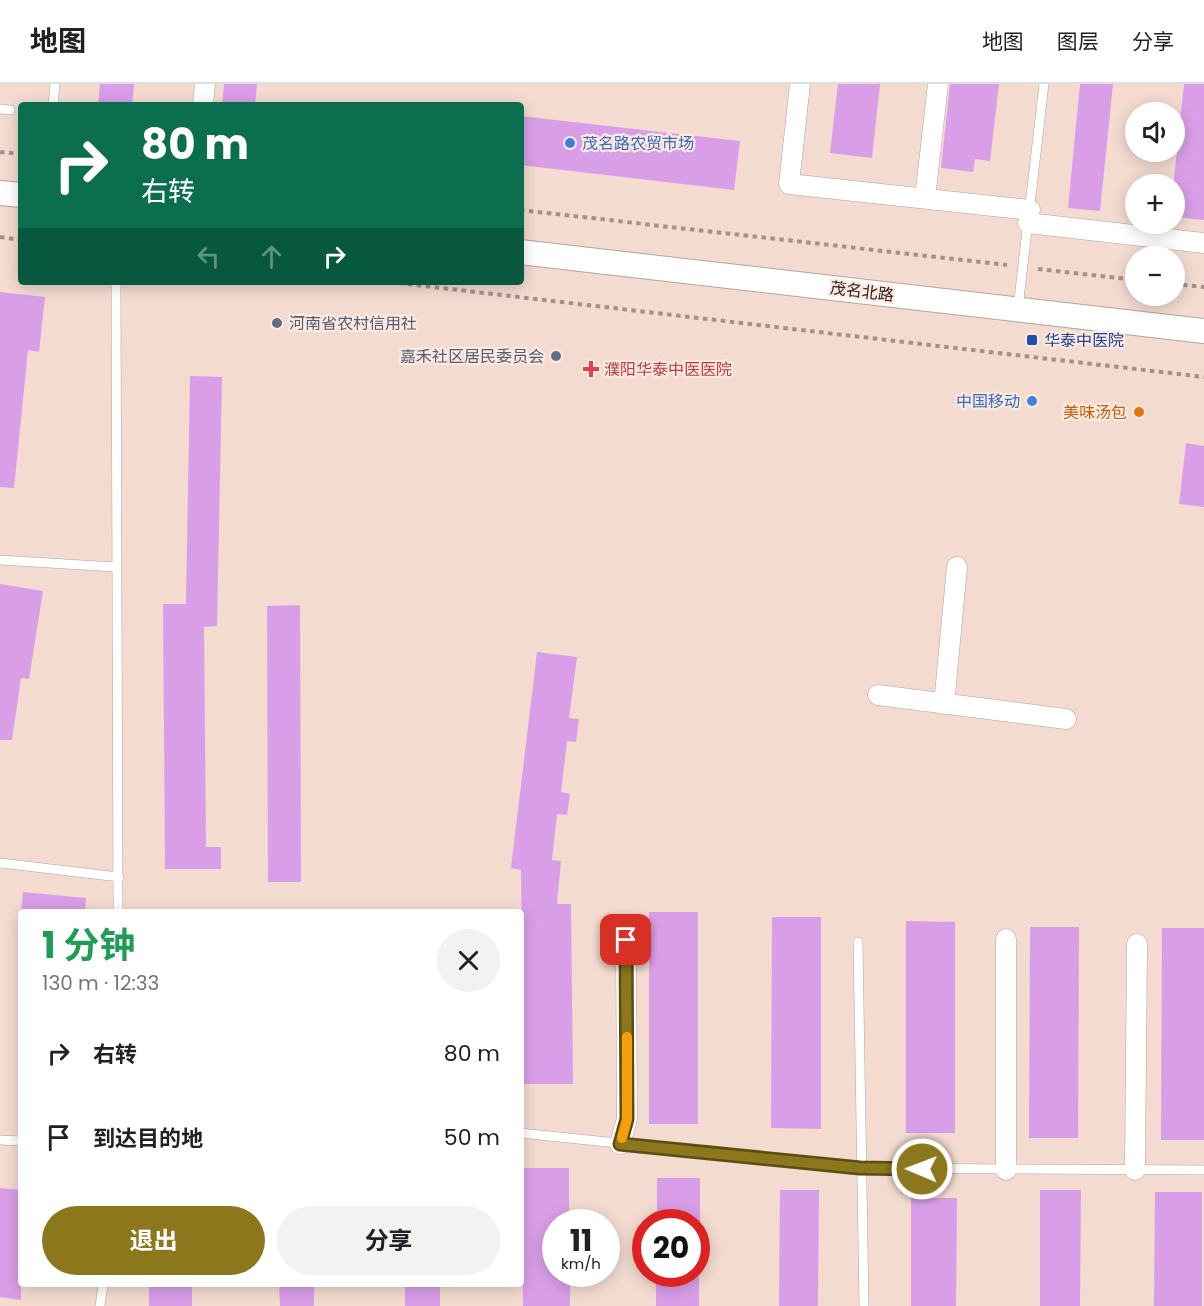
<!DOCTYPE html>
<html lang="zh">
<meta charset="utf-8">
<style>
body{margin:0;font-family:Poppins,"Noto Sans SC",sans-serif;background:#f2f2f2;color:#202124;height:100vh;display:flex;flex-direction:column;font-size:22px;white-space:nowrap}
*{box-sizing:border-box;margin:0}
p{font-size:20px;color:#757577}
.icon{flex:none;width:33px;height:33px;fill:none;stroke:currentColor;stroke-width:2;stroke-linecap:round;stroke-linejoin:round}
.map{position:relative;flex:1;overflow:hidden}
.details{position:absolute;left:18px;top:825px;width:506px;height:378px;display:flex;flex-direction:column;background:#fff;border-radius:6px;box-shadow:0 3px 15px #0003}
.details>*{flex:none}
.hud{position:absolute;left:18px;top:18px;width:506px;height:183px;border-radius:6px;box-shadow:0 3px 15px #0003;background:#0b6e4f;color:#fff;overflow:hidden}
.controls{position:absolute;left:1125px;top:18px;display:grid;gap:12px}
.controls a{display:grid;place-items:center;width:60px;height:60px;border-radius:50%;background:#fff;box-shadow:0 3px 15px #0003;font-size:30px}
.speed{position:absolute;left:542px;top:1125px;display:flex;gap:12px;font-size:30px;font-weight:700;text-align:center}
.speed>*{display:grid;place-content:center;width:78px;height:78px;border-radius:50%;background:#fff;box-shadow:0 3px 15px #0003;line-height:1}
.speed small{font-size:15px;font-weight:400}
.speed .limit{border:9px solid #d22;background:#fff;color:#111}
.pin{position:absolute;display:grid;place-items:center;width:51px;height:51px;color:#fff;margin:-26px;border-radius:12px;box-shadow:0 3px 9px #0006}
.me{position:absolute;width:66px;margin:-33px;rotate:271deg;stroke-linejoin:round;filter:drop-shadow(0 0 4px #0008)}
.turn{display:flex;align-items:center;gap:21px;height:126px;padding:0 24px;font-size:27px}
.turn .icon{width:78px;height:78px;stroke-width:2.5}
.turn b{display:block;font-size:42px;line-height:51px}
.lanes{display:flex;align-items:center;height:57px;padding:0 24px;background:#0003;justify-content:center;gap:30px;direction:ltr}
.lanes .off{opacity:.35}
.round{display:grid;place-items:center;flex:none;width:63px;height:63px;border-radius:32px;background:#f2f2f2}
.summary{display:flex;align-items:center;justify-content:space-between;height:102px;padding:0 24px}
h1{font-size:36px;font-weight:700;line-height:45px;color:#1e9e55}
.action{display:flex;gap:12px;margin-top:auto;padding:12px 24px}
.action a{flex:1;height:69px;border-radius:36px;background:#8c771c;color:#fff;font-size:24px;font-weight:700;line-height:69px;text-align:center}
.action a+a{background:#f2f2f2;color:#202124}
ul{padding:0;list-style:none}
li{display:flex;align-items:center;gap:18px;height:84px;padding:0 24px}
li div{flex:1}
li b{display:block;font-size:22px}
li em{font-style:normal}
header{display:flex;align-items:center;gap:36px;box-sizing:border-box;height:84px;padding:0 30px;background:#fff;border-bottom:2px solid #e0e0e0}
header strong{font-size:28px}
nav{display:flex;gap:33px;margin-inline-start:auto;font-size:21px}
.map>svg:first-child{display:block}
</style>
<header>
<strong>地图</strong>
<nav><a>地图</a><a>图层</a><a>分享</a></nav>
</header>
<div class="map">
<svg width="1204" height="1222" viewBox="0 0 1204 1222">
<rect width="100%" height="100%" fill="#f3dbcf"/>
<g fill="#d99ee8">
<path d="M100,0h34l-2,21h-34z"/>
<path d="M224,0h33l-2,21h-33z"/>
<path d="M838,0h42l-8,74 -42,-5z"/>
<path d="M950,0h49l-9,77 -15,-2 -2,13 -32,-4z"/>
<path d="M1080,0h33l-13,127 -32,-3z"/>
<path d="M1184,0h20v136l-30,-3v-38z"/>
<path d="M520,32l220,25 -6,49 -214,-25z"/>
<path d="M0,208l45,5 -6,55 -11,-2 -14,138 -14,-1z"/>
<path d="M190,292l32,1 -5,249 -13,1 2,220h15v22h-56l-2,-265h23z"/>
<path d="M1186,359l18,3v61l-25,-3z"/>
<path d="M0,500l43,7 -14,88 -8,-1 -9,62h-12z"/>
<path d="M300,521l1,277h-33l-1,-276z"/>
<path d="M537,568l40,5 -8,61 10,1 -3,23 -9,-1 -6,51 9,2 -3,21 -10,-1 -5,46 9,1 -4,43h14l2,180h-49l-3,-214 -10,-2z"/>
<path d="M23,808l63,6 -1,14h-64z"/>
<rect x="649" y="828" width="49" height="212"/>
<path d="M772,833h49v212l-50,-1z"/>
<path d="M906,837l49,1v211h-49z"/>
<path d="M1030,843h49l-1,211h-49z"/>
<path d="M1162,844h42v212h-43z"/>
<path d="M522,1084h47v52l-12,-1 -2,3v52h15v32h-47z"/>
<rect x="657" y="1094" width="43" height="44"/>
<path d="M0,1104l21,2v110l-21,-3z"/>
<path d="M780,1106h39l-1,116h-39z"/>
<path d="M1040,1106h41l-1,116h-40z"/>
<path d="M1155,1108h47v114h-48z"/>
<path d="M911,1114h46l-1,108h-45z"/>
<rect x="656" y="1190" width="43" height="32"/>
<rect x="149" y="1200" width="43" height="22"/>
<path d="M279,1200h35v22h-34z"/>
<rect x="405" y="1200" width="35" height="22"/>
</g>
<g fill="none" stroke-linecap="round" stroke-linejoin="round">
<defs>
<g id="service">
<path d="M53,21l2,-21"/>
<path d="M0,25l10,1"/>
<path d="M116,198l2,630"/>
<path d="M1018,224l26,-224"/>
<path d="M0,476l115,7"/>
<path d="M0,779l119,14"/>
<path d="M858,858l6,364"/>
<path d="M520,1049l340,35 344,2"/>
<path d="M0,1056l21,1"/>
<path d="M100,1222l3,-22"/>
</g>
<g id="minor">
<path d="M800,0l-11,100 241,26"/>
<path d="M203,21l2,-21"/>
<path d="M925,114l13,-114"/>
<path d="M1028,139l176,20"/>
<path d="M878,611l188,24"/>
<path d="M944,620l13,-137"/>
<path d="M620,1060l7,-25 -1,-178"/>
<path d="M1006,1086v-231"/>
<path d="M1135,1086l2,-226"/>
</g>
<g id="tertiary">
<path d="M0,109l21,2"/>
<path d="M520,168l684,79"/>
</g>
</defs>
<use href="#service" stroke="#b9a297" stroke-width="10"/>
<use href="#minor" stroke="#b9a297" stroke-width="21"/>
<use href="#tertiary" stroke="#b9a297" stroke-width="26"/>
<g stroke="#a39189" stroke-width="4" stroke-dasharray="4.5 4.5" stroke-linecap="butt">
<path d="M0,68l21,2"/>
<path d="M520,126l487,55"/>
<path d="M0,153l21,3"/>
<path d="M1038,185l98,11"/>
<path d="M390,198l814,95"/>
<path d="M1174,200l30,3"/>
</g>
<use href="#service" stroke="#fff" stroke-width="9"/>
<use href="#minor" stroke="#fff" stroke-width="20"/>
<use href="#tertiary" stroke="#fff" stroke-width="24"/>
</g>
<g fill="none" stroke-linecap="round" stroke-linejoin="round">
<defs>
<path id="route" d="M626,856l1,179 -7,25 240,24 62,1"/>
</defs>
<use href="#route" stroke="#5b4d12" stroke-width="15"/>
<use href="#route" stroke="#8c771c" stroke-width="10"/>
<path stroke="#f59e0b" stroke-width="10" d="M622,1054l5,-19v-82"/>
</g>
<g fill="#3f7fe0" stroke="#fde9e0" stroke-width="2">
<circle cx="570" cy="59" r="6"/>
<circle cx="1032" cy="317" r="6"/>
</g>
<g fill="#5c6f8a" stroke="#fde9e0" stroke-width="2">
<circle cx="277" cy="239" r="6"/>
<circle cx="556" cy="272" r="6"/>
</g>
<rect fill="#1a4fb4" stroke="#fde9e0" stroke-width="2" x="1026" y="250" width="12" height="12" rx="3"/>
<path fill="#e0444e" stroke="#fde9e0" stroke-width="2" d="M588 276h6v6h6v6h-6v6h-6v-6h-6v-6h6z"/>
<circle fill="#e8710a" stroke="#fde9e0" stroke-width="2" cx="1139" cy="328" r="6"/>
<g text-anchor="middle" stroke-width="4.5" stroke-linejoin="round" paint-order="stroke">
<g font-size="16" fill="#366cbe" stroke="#fde9e0" text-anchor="start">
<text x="582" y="65">茂名路农贸市场</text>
<text x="1020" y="323" text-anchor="end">中国移动</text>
</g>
<g font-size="16" fill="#2c231f" stroke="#fde9e0">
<text transform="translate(862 207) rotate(7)" y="6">茂名北路</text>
</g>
<g font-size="16" fill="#4e5e75" stroke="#fde9e0" text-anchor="start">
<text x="289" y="245">河南省农村信用社</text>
<text x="544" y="278" text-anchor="end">嘉禾社区居民委员会</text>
</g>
<g font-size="16" fill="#164399" stroke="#fde9e0" text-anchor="start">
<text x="1044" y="262">华泰中医院</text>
</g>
<g font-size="16" fill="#be3a42" stroke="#fde9e0" text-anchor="start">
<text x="604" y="291">濮阳华泰中医医院</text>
</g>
<g font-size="16" fill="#c56008" stroke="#fde9e0" text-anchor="end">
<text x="1127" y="334">美味汤包</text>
</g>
</g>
</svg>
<div class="controls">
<a><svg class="icon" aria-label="sound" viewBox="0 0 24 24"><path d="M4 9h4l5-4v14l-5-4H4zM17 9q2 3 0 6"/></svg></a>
<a>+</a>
<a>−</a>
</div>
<div class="speed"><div>11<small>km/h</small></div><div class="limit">20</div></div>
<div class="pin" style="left:626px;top:856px;background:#d93025"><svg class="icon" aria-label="arrive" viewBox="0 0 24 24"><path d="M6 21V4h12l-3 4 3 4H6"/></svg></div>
<svg class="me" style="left:922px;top:1085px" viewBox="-20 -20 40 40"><circle r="17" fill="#8c771c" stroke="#fff" stroke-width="3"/><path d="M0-11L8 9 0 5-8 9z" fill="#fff"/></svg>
<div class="hud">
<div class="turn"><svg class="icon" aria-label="right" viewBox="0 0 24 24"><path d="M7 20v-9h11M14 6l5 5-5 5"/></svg><div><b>80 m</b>右转</div></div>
<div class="lanes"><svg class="icon off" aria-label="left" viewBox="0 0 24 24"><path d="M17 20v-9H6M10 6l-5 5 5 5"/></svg><svg class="icon off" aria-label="ahead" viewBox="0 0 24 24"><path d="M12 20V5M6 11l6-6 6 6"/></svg><svg class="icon" aria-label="right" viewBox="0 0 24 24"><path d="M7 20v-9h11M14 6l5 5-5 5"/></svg></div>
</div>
<section class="details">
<div class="summary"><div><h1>1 分钟</h1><p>130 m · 12:33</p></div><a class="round"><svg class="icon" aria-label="close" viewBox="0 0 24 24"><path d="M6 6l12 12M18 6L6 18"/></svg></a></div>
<ul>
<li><svg class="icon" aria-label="right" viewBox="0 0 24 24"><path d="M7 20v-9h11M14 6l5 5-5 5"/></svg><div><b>右转</b></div><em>80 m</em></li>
<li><svg class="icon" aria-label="arrive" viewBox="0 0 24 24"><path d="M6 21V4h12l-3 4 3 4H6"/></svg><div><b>到达目的地</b></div><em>50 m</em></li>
</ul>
<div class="action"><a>退出</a><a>分享</a></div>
</section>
</div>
